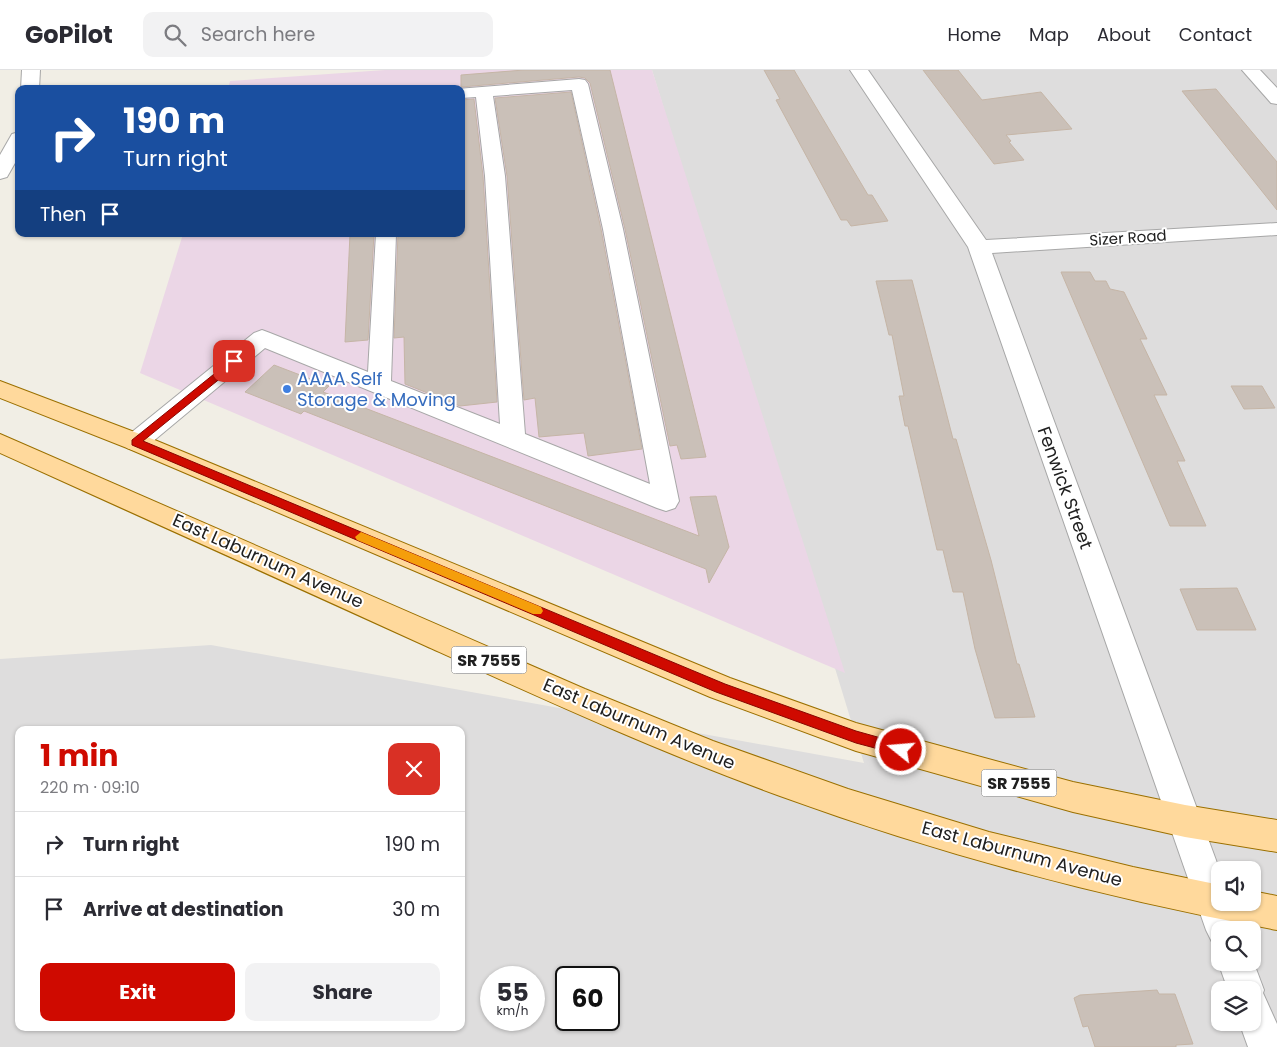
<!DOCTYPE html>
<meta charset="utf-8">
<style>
body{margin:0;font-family:Poppins,sans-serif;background:#f2f2f3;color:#2b2b33;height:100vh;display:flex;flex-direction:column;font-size:19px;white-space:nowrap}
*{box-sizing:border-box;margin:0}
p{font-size:16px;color:#7c7c81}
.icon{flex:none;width:28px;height:28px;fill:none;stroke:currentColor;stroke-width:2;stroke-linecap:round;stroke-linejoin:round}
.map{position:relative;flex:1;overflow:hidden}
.details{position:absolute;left:15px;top:656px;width:450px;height:305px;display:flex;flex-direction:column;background:#fff;border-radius:10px;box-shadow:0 1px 4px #0004}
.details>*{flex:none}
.top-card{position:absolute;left:15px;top:15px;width:450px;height:152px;border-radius:10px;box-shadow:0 1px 4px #0004;background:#1a4fa0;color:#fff;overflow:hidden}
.fabs{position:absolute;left:1211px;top:791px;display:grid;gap:10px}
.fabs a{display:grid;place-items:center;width:50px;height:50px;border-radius:10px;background:#fff;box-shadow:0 1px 4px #0004;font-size:25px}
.speed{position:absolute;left:480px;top:896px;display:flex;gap:10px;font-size:25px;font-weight:700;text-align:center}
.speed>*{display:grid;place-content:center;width:65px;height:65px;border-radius:50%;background:#fff;box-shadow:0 1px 4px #0004;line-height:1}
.speed small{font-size:12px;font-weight:400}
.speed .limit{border:2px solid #111;border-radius:8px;background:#fff;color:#111}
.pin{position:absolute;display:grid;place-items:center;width:42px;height:42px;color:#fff;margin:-21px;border-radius:10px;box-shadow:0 2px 8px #0006}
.me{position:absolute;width:55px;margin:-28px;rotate:287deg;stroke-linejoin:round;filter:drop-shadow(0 0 4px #0008)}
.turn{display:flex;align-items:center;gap:18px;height:105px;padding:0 25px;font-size:22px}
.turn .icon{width:65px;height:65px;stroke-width:2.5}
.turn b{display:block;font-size:35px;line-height:42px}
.then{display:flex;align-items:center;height:48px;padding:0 25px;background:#0003;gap:10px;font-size:19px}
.round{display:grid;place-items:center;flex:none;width:52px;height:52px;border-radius:10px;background:#f2f2f3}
.overview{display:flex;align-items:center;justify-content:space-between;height:85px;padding:0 25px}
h1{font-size:30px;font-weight:700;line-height:38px;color:#cf0a00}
.primary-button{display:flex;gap:10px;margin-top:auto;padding:10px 25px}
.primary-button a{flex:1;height:58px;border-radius:10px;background:#cf0a00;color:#fff;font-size:20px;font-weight:700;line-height:58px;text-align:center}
.primary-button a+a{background:#f2f2f3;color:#2b2b33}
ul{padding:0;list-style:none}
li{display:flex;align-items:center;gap:15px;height:65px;padding:0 25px;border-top:1px solid #e1e1e2}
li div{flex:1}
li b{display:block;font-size:19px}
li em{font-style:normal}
header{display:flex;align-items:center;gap:30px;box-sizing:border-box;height:70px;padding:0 25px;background:#fff;border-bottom:1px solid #e1e1e2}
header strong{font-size:24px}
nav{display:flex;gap:28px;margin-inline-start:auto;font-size:18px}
.search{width:350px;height:45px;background:#f2f2f3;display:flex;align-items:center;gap:12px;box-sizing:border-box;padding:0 18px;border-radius:10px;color:#7c7c81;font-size:19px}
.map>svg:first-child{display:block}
</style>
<header>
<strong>GoPilot</strong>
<div class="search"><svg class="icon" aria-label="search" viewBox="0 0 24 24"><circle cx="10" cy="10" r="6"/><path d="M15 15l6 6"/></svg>Search here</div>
<nav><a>Home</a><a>Map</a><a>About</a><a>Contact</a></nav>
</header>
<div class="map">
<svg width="1277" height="977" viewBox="0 0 1277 977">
<rect width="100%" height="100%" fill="#f1eee5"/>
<path fill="#dedddd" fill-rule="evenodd" d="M652,0h625v977h-1277v-388l211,-14 653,118zM19,660h442v298h-442zM1220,800h32v32h-32zM1220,860h32v32h-32zM491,908h43v42h-43zM566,908h43v42h-43zM1220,920h32v32h-32z"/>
<path fill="#ebd6e6" d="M385,0h267l193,603 -705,-300 43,-139h278v-145h-233l2,-8z"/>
<g fill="#cac0b8" stroke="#c5b5a6">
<path d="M524,0h86l96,387 -25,2 -4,-14 -7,1 -45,-217 -35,-146 -5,-5 -6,-1 -118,10v-12z"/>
<path d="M764,0h30l74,125h4l16,26 -37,5 -4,-6h-6l-65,-120 4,-1z"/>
<path d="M923,0h35l24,30 59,-8 31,37 -66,6 5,6 -2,1 15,18 -30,4z"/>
<path d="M1216,19l61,73v48l-95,-119z"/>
<path d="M571,22l30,137 41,220 -54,7 -4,-23 -45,4 -4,-39 -11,2 -17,-224 -12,-78z"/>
<path d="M474,29l9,77 14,226 -37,4 -55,-22 -1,-47 -10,1 4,-104h63v-134z"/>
<path d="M350,164h24l-6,106 -23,2z"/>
<path d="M1061,202h29l5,9h11l4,8 14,3 23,47h-7l27,56h-13l31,66h-8l29,65h-36z"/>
<path d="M912,210l41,159h3l35,121 26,104h2l16,53 -40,1 -20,-69 -12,-57h-10l-10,-42h-6l-29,-124h-3l-6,-30h5l-12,-61h-3l-13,-54z"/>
<path d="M274,295l55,21 -6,6 376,144 -9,-39 26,-1 13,51 -20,36 -3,-14 -402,-158 -3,3 -56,-22z"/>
<path d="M1231,316h31l13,22 -31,1z"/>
<path d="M1237,518l19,42h-59l-17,-41z"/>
<path d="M1157,920l2,4h16l18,50 -17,1v2h-81l-7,-21 -5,1 -9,-29 6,-3z"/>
</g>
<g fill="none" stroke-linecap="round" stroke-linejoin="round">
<defs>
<g id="minor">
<path d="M22,0h18l-1,19h-18z"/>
<path d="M850,0h18l118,170 291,-17v12l-285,18 228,618v31h11l11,28h-22v16l-8,-4 -6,-12 -238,-683z"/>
<path d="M1242,0h18l17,18v16l-6,-1z"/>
<path d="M579,9l6,1 3,4 35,145 56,272 -4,7 -9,3 -9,-3 -392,-160 -120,100 -9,3 -9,-3 -4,-6 4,-6 127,-103 8,-3 8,3 98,39 8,-138h20l-5,147 109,43 -15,-248 -9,-79 -15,1v-9h-4zM572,20l31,139 47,255 -125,-50 -20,-258 -12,-80z"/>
<path d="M19,62v24l-12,21 -7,2v-24l12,-21z"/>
<path d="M1220,887v5h32v-4l12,32 -1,3 14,31v23h-29l-9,-25h13v-32h-24l-10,-28z"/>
</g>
<g id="major">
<path d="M0,311l145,55 585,242 126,45 217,59 112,23 92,15v32l-92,-15 -112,-25 -217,-61 -146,-54 -583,-249 -127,-50z"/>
<path d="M0,364l585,255 128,52 135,48 141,43 144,35 87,18v17h32v-11l25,5v34c-169,-31 -335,-75 -497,-134 -121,-44 -237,-97 -354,-150 -142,-65 -284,-129 -426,-193z"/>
</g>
</defs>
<use href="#minor" stroke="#a7a7a7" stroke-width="2"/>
<use href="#major" stroke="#9b7000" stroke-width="2"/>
<use href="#minor" fill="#fff" fill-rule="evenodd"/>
<use href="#major" fill="#ffd99c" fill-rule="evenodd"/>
</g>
<path fill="#cf0a00" stroke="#870600" d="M234,288l4,1v5l-95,77 582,243 131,47 50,14 2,5 -2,4 -5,1 -45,-12 -140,-51 -584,-247v-5z"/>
<path fill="#f59e0b" d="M361,462l180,75 2,4 -2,3h-8l-176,-74 -2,-3z"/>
<circle fill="#3f7fe0" stroke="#fff" stroke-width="2" cx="287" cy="319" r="5"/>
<g text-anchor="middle" stroke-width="4" stroke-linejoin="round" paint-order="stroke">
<g font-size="15" fill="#202020" stroke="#fff">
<text transform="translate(1128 168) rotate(-4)" y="5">Sizer Road</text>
</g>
<g fill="#fff" stroke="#636363" stroke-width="1">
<rect x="451.5" y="576.5" width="75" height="27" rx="4"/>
<rect x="981.5" y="699.5" width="75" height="27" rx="4"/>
</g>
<g font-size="16" font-weight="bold" fill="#202020">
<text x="489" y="596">SR 7555</text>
<text x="1019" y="719">SR 7555</text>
</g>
<g font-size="18" fill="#366cbe" stroke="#fff" text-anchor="start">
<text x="297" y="315">AAAA Self<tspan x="297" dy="21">Storage &amp; Moving</tspan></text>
</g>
<g font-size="18" fill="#202020" stroke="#fff">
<text transform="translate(1065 418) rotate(70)" y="6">Fenwick Street</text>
<text transform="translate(268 491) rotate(24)" y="6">East Laburnum Avenue</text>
<text transform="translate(639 654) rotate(23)" y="6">East Laburnum Avenue</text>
<text transform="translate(1022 784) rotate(15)" y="6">East Laburnum Avenue</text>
</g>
</g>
</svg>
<div class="fabs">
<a><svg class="icon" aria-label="sound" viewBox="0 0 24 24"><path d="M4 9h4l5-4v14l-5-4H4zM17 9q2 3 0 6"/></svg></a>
<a><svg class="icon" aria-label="search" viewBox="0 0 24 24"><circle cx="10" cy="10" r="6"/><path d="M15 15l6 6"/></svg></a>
<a><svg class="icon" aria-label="layers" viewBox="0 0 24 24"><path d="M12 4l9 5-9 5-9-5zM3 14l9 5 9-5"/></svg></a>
</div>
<div class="speed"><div>55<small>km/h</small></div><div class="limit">60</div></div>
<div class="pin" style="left:234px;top:291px;background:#d93025"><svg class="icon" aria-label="arrive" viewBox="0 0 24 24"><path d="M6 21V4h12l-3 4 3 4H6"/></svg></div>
<svg class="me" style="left:901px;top:680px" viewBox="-20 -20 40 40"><circle r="17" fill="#cf0a00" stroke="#fff" stroke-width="3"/><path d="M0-11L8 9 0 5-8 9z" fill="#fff"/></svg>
<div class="top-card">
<div class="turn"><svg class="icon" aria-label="right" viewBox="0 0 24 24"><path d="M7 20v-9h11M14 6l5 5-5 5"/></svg><div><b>190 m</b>Turn right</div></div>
<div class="then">Then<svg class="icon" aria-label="arrive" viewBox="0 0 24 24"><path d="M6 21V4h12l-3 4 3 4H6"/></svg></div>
</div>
<section class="details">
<div class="overview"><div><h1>1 min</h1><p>220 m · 09:10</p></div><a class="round" style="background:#d93025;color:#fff"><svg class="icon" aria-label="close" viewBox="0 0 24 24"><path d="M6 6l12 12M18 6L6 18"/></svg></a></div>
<ul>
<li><svg class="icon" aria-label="right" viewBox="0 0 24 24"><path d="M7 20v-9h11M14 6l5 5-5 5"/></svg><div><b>Turn right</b></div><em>190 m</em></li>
<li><svg class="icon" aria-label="arrive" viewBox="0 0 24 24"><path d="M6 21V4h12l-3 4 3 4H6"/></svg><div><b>Arrive at destination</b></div><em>30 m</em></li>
</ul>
<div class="primary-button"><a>Exit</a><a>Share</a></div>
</section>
</div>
